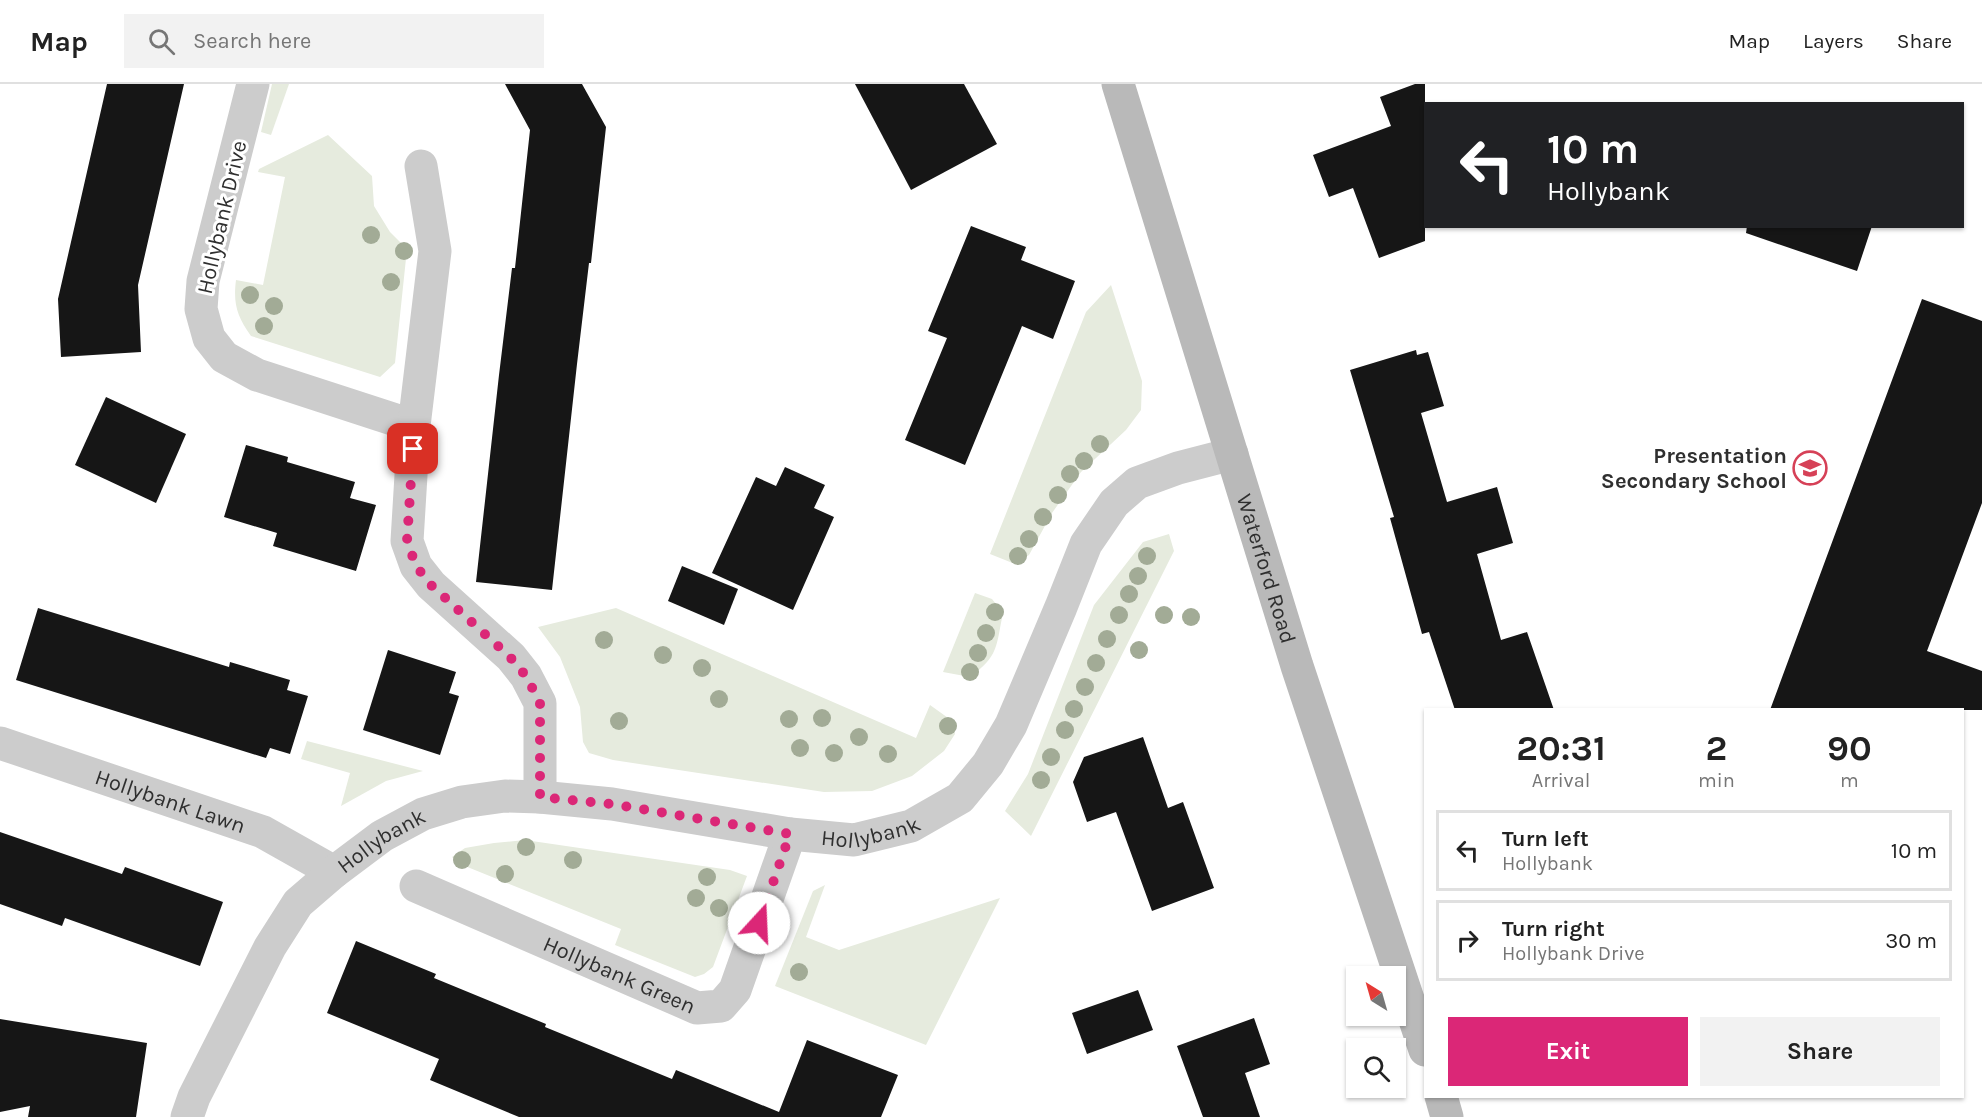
<!DOCTYPE html>
<style>
body{margin:0;font-family:Karla,sans-serif;background:#f2f2f2;color:#222;height:100vh;display:flex;flex-direction:column;font-size:22px;white-space:nowrap}
*{box-sizing:border-box;margin:0}
p{font-size:20px;color:#767676}
.icon{flex:none;width:33px;height:33px;fill:none;stroke:currentColor;stroke-width:2;stroke-linecap:round;stroke-linejoin:round}
.map{position:relative;flex:1;overflow:hidden}
.sheet{position:absolute;left:1424px;top:624px;width:540px;height:390px;display:flex;flex-direction:column;background:#fff;border-radius:0px;box-shadow:0 2px 4px #0004}
.sheet>*{flex:none}
.banner{position:absolute;left:1424px;top:18px;width:540px;height:126px;border-radius:0px;box-shadow:0 2px 4px #0004;background:#202124;color:#fff;overflow:hidden}
.needle{width:39px;rotate:323deg}
.tools{position:absolute;left:1346px;top:882px;display:grid;gap:12px}
.tools a{display:grid;place-items:center;width:60px;height:60px;border-radius:0px;background:#fff;box-shadow:0 2px 4px #0004;font-size:30px}
.pin{position:absolute;display:grid;place-items:center;width:51px;height:51px;color:#fff;margin:-26px;border-radius:12px;box-shadow:0 3px 9px #0006}
.me{position:absolute;width:66px;margin:-33px;rotate:20deg;stroke-linejoin:round;filter:drop-shadow(0 0 4px #0008)}
.turn{display:flex;align-items:center;gap:21px;height:126px;padding:0 24px;font-size:27px}
.turn .icon{width:78px;height:78px;stroke-width:2.5}
.turn b{display:block;font-size:42px;line-height:51px}
.eta{display:flex;justify-content:space-evenly;align-items:center;height:102px;text-align:center}
.eta b{font-size:36px;font-weight:700;line-height:42px}
.button{display:flex;gap:12px;margin-top:auto;padding:12px 24px}
.button a{flex:1;height:69px;border-radius:0px;background:#db2777;color:#fff;font-size:24px;font-weight:700;line-height:69px;text-align:center}
.button a+a{background:#f2f2f2;color:#222}
ul{padding:0;list-style:none}
li{display:flex;align-items:center;gap:18px;height:81px;margin:0 12px 9px;padding:0 12px;border:3px solid #e0e0e0;border-radius:0px}
li div{flex:1}
li b{display:block;font-size:22px}
li em{font-style:normal}
header{display:flex;align-items:center;gap:36px;box-sizing:border-box;height:84px;padding:0 30px;background:#fff;border-bottom:2px solid #e0e0e0}
header strong{font-size:28px}
nav{display:flex;gap:33px;margin-inline-start:auto;font-size:21px}
.search{width:420px;height:54px;background:#f2f2f2;display:flex;align-items:center;gap:15px;box-sizing:border-box;padding:0 21px;border-radius:0px;color:#767676;font-size:22px}
.map>svg:first-child{display:block}
</style>
<header>
<strong>Map</strong>
<div class="search"><svg class="icon" aria-label="search" viewBox="0 0 24 24"><circle cx="10" cy="10" r="6"/><path d="M15 15l6 6"/></svg>Search here</div>
<nav><a>Map</a><a>Layers</a><a>Share</a></nav>
</header>
<div class="map">
<svg width="1982" height="1033" viewBox="0 0 1982 1033">
<rect width="100%" height="100%" fill="#fff"/>
<g fill="#e6ebde">
<path d="M272,0h17l-18,51 -10,-3z"/>
<path d="M328,51l44,41 2,30 16,26 17,17 -12,114 -15,14 -129,-41c-14,-20 -18,-32 -15,-56l27,5 22,-108 -27,-5 1,-3z"/>
<path d="M1111,201l31,96 -1,29 -15,20 -45,42 -29,41 -23,42 -14,9 -25,-10 96,-242z"/>
<path d="M1169,450l5,17 -143,285 -26,-25 23,-37 66,-169 49,-63z"/>
<path d="M975,509l17,6 11,14c-7,33 -4,43 -33,64l-27,-5z"/>
<path d="M616,524l300,130 14,-33 21,15 4,14 -11,17 -32,25 -40,15 -48,1 -211,-32 -24,-7 -6,-11 -3,-35 -20,-50 -22,-30z"/>
<path d="M307,657l116,30 -37,10 -45,25 9,-33 -49,-14z"/>
<path d="M525,756l205,30 17,6 -34,91 -9,7 -9,3 -80,-32 6,-16 -161,-65 -8,-7 13,-9 29,-5z"/>
<path d="M825,801l-19,52 33,13 161,-52 -74,147 -151,-59 38,-95z"/>
</g>
<g fill="#161616">
<path d="M107,0h77l-46,201 3,67 -80,5 -3,-58z"/>
<path d="M505,0h77l24,43 -15,136h-2l-12,101 -25,226 -76,-8 23,-207 13,-107h3l15,-138z"/>
<path d="M855,0h109l33,60 -86,46z"/>
<path d="M1415,0h10v157l-46,17 -26,-70 -24,9 -16,-42 78,-29 -11,-29z"/>
<path d="M971,142l55,21 -5,13 54,21 -22,58 -31,-13 -57,139 -60,-25 42,-102 -19,-7z"/>
<path d="M1747,142h125l-15,45 -111,-38z"/>
<path d="M1922,215l60,22v182l-55,148 55,20v39h-212z"/>
<path d="M1416,266l1,5 11,-3 16,54 -23,7 26,89 50,-15 16,56 -36,11 24,86 26,-8 27,78h-99l-26,-78 -7,2 -32,-116 4,-1 -44,-147z"/>
<path d="M106,313l80,37 -30,69 -81,-38z"/>
<path d="M246,361l42,12 -1,5 68,20 -5,16 26,7 -20,66 -83,-25 4,-13 -53,-16z"/>
<path d="M785,383l40,18 -11,23 20,9 -41,93 -81,-37 44,-96 20,9z"/>
<path d="M682,482l56,23 -14,36 -56,-24z"/>
<path d="M38,524l191,59 1,-5 60,18 -3,10 21,6 -18,58 -20,-6 -4,10 -250,-78z"/>
<path d="M388,566l68,22 -7,21 10,3 -19,59 -77,-25z"/>
<path d="M1143,653l25,71 15,-6 31,86 -62,23 -36,-99 -29,10 -14,-40 11,-25z"/>
<path d="M0,748l122,42 3,-7 98,35 -23,64 -135,-48 -3,8 -62,-22z"/>
<path d="M356,857l80,33 -2,4 112,46 -1,3 127,52 4,-9 103,42 28,-72 91,35 -17,42h-362l-89,-37 9,-21 -112,-46z"/>
<path d="M1138,906l15,40 -66,24 -15,-41z"/>
<path d="M1254,934l16,46 -25,9 15,44h-57l-26,-71z"/>
<path d="M0,935l147,24 -11,74h-108l2,-11 -30,6z"/>
</g>
<g fill="none" stroke-linecap="round" stroke-linejoin="round">
<g stroke="#ccc" stroke-width="33">
<path d="M253,0l-50,197 -2,28 8,29 15,19 33,18 157,51"/>
<path d="M421,82l14,85 -21,175 -7,115 9,25 15,19 80,72 15,19 14,27v94"/>
<path id="s1" d="M0,659l263,89 71,40"/>
<path id="s2" d="M416,802l281,122 24,-2 14,-16 55,-156"/>
<path id="s3" d="M187,1033l7,-20 76,-150 28,-44 36,-31 48,-36 41,-22 39,-12 43,-6 35,1 72,7 178,30 64,6 57,-14 49,-28 28,-34 23,-39 50,-118 25,-63 28,-41 23,-20 41,-15 54,-14"/>
</g>
<g stroke="#b9b9b9" stroke-width="33">
<path id="s4" d="M1118,0l179,582 128,384"/>
<path d="M1441,1012l6,21"/>
</g>
</g>
<g fill="#a2ab96">
<circle cx="371" cy="151" r="9"/>
<circle cx="404" cy="167" r="9"/>
<circle cx="391" cy="198" r="9"/>
<circle cx="250" cy="211" r="9"/>
<circle cx="274" cy="222" r="9"/>
<circle cx="264" cy="242" r="9"/>
<circle cx="1100" cy="360" r="9"/>
<circle cx="1084" cy="377" r="9"/>
<circle cx="1070" cy="390" r="9"/>
<circle cx="1058" cy="411" r="9"/>
<circle cx="1043" cy="433" r="9"/>
<circle cx="1029" cy="455" r="9"/>
<circle cx="1018" cy="472" r="9"/>
<circle cx="1147" cy="472" r="9"/>
<circle cx="1138" cy="492" r="9"/>
<circle cx="1129" cy="510" r="9"/>
<circle cx="995" cy="528" r="9"/>
<circle cx="1119" cy="531" r="9"/>
<circle cx="1164" cy="531" r="9"/>
<circle cx="1191" cy="533" r="9"/>
<circle cx="986" cy="549" r="9"/>
<circle cx="1107" cy="555" r="9"/>
<circle cx="604" cy="556" r="9"/>
<circle cx="1139" cy="566" r="9"/>
<circle cx="978" cy="569" r="9"/>
<circle cx="663" cy="571" r="9"/>
<circle cx="1096" cy="579" r="9"/>
<circle cx="702" cy="584" r="9"/>
<circle cx="970" cy="588" r="9"/>
<circle cx="1085" cy="603" r="9"/>
<circle cx="719" cy="615" r="9"/>
<circle cx="1074" cy="625" r="9"/>
<circle cx="822" cy="634" r="9"/>
<circle cx="789" cy="635" r="9"/>
<circle cx="619" cy="637" r="9"/>
<circle cx="948" cy="642" r="9"/>
<circle cx="1065" cy="646" r="9"/>
<circle cx="859" cy="653" r="9"/>
<circle cx="800" cy="664" r="9"/>
<circle cx="834" cy="669" r="9"/>
<circle cx="888" cy="670" r="9"/>
<circle cx="1051" cy="673" r="9"/>
<circle cx="1041" cy="696" r="9"/>
<circle cx="526" cy="763" r="9"/>
<circle cx="462" cy="776" r="9"/>
<circle cx="573" cy="776" r="9"/>
<circle cx="505" cy="790" r="9"/>
<circle cx="707" cy="793" r="9"/>
<circle cx="696" cy="814" r="9"/>
<circle cx="719" cy="824" r="9"/>
<circle cx="799" cy="888" r="9"/>
</g>
<g fill="none" stroke-linecap="round" stroke-linejoin="round">
<path stroke="#db2777" stroke-width="10" stroke-dasharray="0 18" d="M413,365l-6,92 9,25 15,19 79,72 16,19 14,27v94l72,7 178,30 -31,89"/>
</g>
<defs>
<symbol id="school-ring" viewBox="-11 -11 22 22"><circle r="9.5" fill="#fff" stroke="#d64157" stroke-width="1.5"/><path d="M0-5L7-2L0 1L-7-2ZM-4 1L0 2.5L4 1V4Q0 6-4 4Z" fill="#d64157"/></symbol>
</defs>
<g fill-rule="evenodd">
<use href="#school-ring" x="1791" y="365" width="38" height="38"/>
</g>
<g text-anchor="middle" stroke-width="6" stroke-linejoin="round" paint-order="stroke">
<g font-size="22" fill="#2f2f2f" stroke="#fff">
<text transform="translate(221 133) rotate(-77)" y="8">Hollybank Drive</text>
<text dy="8" stroke="none"><textPath href="#s4" startOffset="507">Waterford Road</textPath></text>
<text dy="8" stroke="none"><textPath href="#s1" startOffset="180">Hollybank Lawn</textPath></text>
<text dy="8" stroke="none"><textPath href="#s3" startOffset="849">Hollybank</textPath></text>
<text dy="8" stroke="none"><textPath href="#s3" startOffset="346">Hollybank</textPath></text>
<text dy="8" stroke="none"><textPath href="#s2" startOffset="222">Hollybank Green</textPath></text>
</g>
<g font-size="22" font-weight="bold" fill="#2f2f2f" stroke="#fff" text-anchor="end">
<text x="1787" y="379">Presentation<tspan x="1787" dy="25">Secondary School</tspan></text>
</g>
</g>
</svg>
<div class="tools">
<a><svg class="needle" viewBox="-14 -14 28 28"><path d="M0-13l5 13h-10z" fill="#e53935"/><path d="M0 13l5-13h-10z" fill="#767676"/></svg></a>
<a><svg class="icon" aria-label="search" viewBox="0 0 24 24"><circle cx="10" cy="10" r="6"/><path d="M15 15l6 6"/></svg></a>
</div>
<div class="pin" style="left:413px;top:365px;background:#d93025"><svg class="icon" aria-label="arrive" viewBox="0 0 24 24"><path d="M6 21V4h12l-3 4 3 4H6"/></svg></div>
<svg class="me" style="left:759px;top:839px" viewBox="-20 -20 40 40"><circle r="19" fill="#fff"/><path d="M0-13L10 11 0 6-10 11z" fill="#db2777"/></svg>
<div class="banner">
<div class="turn"><svg class="icon" aria-label="left" viewBox="0 0 24 24"><path d="M17 20v-9H6M10 6l-5 5 5 5"/></svg><div><b>10 m</b>Hollybank</div></div>
</div>
<section class="sheet">
<div class="eta">
<div><b>20:31</b><p>Arrival</p></div>
<div><b>2</b><p>min</p></div>
<div><b>90</b><p>m</p></div>
</div>
<ul>
<li><svg class="icon" aria-label="left" viewBox="0 0 24 24"><path d="M17 20v-9H6M10 6l-5 5 5 5"/></svg><div><b>Turn left</b><p>Hollybank</p></div><em>10 m</em></li>
<li><svg class="icon" aria-label="right" viewBox="0 0 24 24"><path d="M7 20v-9h11M14 6l5 5-5 5"/></svg><div><b>Turn right</b><p>Hollybank Drive</p></div><em>30 m</em></li>
</ul>
<div class="button"><a>Exit</a><a>Share</a></div>
</section>
</div>
